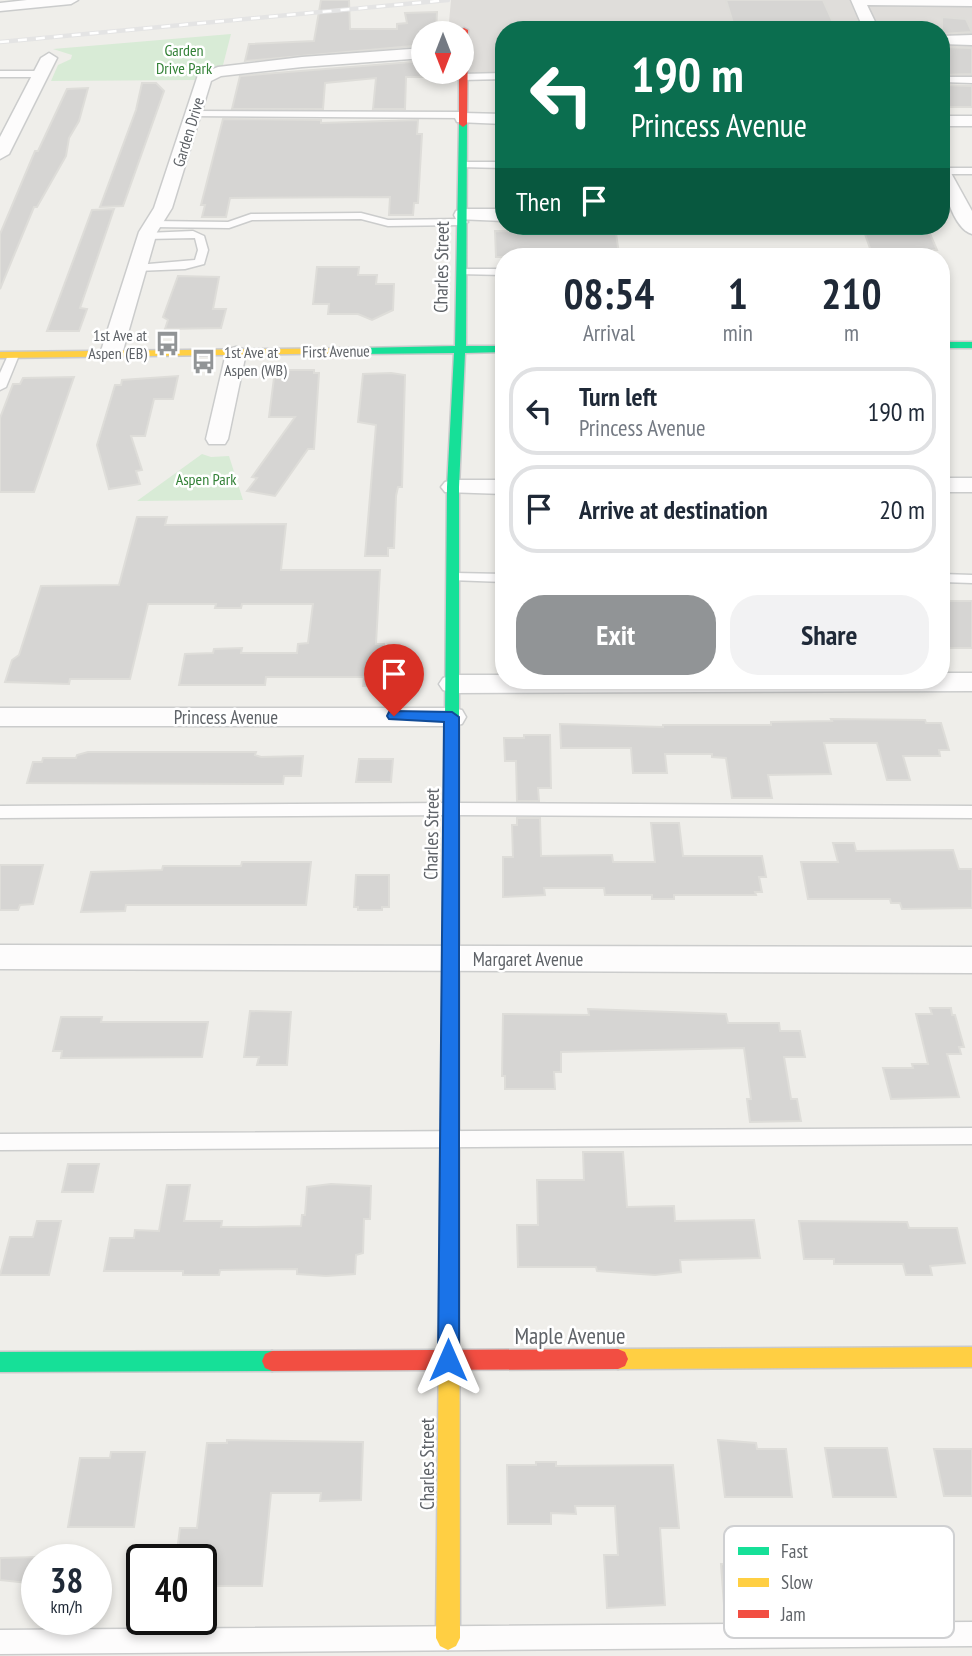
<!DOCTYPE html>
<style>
body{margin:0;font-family:"PT Sans Narrow",sans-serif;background:#f2f2f3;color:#1f2937;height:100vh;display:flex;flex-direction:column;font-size:26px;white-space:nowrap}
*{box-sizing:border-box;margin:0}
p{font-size:23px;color:#747a83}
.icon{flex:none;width:38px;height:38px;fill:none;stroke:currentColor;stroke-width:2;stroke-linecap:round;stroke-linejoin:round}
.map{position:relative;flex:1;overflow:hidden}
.drawer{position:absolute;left:495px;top:248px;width:455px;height:441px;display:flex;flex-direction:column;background:#fff;border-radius:28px;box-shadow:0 4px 10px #0003}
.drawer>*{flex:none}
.guide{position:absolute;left:495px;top:21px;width:455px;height:214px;border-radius:28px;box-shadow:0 4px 10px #0003;background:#0b6e4f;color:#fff;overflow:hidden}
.needle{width:46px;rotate:180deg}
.buttons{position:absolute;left:411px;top:21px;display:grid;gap:14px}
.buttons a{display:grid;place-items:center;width:63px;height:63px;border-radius:50%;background:#fff;box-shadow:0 4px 10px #0003;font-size:35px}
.speed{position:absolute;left:21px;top:1544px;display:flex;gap:14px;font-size:35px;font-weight:700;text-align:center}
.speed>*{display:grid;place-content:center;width:91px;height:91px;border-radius:50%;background:#fff;box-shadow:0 4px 10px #0003;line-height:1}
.speed small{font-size:18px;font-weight:400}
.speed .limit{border:4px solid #111;border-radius:10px;background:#fff;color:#111}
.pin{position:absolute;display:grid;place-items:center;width:60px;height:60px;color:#fff;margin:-72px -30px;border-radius:50% 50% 50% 0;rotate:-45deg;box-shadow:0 0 7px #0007}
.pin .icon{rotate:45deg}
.me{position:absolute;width:77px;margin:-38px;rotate:0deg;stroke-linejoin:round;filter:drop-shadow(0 0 5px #0008)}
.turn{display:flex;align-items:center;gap:24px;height:147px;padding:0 21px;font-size:32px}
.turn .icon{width:91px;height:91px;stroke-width:2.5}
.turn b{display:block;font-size:49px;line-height:60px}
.then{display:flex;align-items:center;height:66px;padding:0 21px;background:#0003;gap:14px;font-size:26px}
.eta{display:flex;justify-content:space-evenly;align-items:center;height:119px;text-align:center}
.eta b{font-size:42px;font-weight:700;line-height:49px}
.cta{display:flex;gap:14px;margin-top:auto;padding:14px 21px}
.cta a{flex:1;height:80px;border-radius:28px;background:#919496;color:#fff;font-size:28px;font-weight:700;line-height:80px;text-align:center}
.cta a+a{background:#f2f2f3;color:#1f2937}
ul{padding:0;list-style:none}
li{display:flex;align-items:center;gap:21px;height:88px;margin:0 14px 10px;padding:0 7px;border:4px solid #e0e1e3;border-radius:28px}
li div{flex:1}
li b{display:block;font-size:26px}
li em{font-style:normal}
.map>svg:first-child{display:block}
</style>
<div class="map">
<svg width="972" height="1656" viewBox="0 0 972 1656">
<rect width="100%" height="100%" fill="#efeeea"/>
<path fill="#dfddda" d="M451,0h521v81h-30v-51h-438v51h-63l1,-9h20v-39h-14z"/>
<g fill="#d8ebd6">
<path d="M231,34l-9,35 -22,5 -3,6 -146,1 7,-16 13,-6 1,-4 -19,-6z"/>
<path d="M202,454l9,3 18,-1 14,44 -106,1z"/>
</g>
<g fill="#d6d5d3" stroke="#deddd9" stroke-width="2">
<path d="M321,0h28l1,29h47v-5l10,-1 -2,-10 32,-1 -1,21h-12v12l-179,16 4,-17 65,-3z"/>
<path d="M726,0h97l13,29 -103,-6z"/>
<path d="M942,17l24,2 6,13 -30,2z"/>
<path d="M942,47l30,1v26l-30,1z"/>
<path d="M424,61v16h-18l-1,32h-32l3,-31 -51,5 -2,26h-91l8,-33z"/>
<path d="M142,83h14l8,8 -41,115 -23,1 36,-97z"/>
<path d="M942,85l30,1v21h-25l-5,-12z"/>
<path d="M88,88l-9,33 -10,17 -3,18 -29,51h-3l-34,82v-55l35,-83h3l29,-62z"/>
<path d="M223,119l98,1v3l97,-3 -1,14h5l-2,35 -2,34h-4l-1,12h-24l1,-18 -160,1 -4,19h-24l3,-12h-4z"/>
<path d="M114,209l-34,99 7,1 -8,22h-32l45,-121z"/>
<path d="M905,229h23l9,21h-4l1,4h-62l-7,-20h43z"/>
<path d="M495,231l121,2 3,21 -123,3z"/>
<path d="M317,267h42l-1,8h19l-1,9h18l-1,26 -21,10 -14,-6h-30l1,-10h-16z"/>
<path d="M178,276l41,1 -6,32h13l-5,19 -56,1 3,-9 -5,-3z"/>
<path d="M275,370h39v3h5l-5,76h-6l-33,47 -28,-5 10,-13 -5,-1 43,-60h-26z"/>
<path d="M391,373l14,2 -3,112h-4l-2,9 -2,52h-6v8h-23l11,-131 -18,-3 5,-48z"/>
<path d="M178,376l-5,23h-19l-9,37h-14l11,34 -6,1 4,13 -31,5 -12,-44 18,-60h6l1,-5z"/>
<path d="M74,377l-40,115h-34v-74l13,-34h7l3,-6z"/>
<path d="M137,517h30l-2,8 121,-1 -5,46h99l-4,74h8l-1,15h14l-2,27h-32l1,-9h-98l-1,8h-86l6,-31 28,-1 1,-4 28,-1 -1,5h56l1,-9 10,-1 5,-39h-71l-1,4h-26l1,-4h-68l-18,75h-60l-1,5 -64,-2 7,-22 7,-5 22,-69 78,-1z"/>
<path d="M942,601h30v47h-28z"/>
<path d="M831,719l94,1 1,3h15l8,27h-10l1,6h-37l7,24h-23l-10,-37h-53l7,31 -63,1 4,23h-40l-6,-40 -14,-1v-3h-47l2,19h-34l-2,-25h-70l-1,-24 103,3v-2h108v-3l61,-1z"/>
<path d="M524,735h26l1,53h-13l1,13h-22l-1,-40h-11l-1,-23h20z"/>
<path d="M256,752l-1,3 6,2 42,-1 -2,20h-17l-1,8 -256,-1 6,-21h9l1,-4h33l1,-3 11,-3z"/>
<path d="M359,759h34l-2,23h-35z"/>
<path d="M517,818h23l1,38 71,-1 1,7h42l-4,-39h28l4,33h79l4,21h-7l3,15h-7l1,3h-82v4h-22v-4h-47l-1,-7h-60l1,7 -42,2v-40h10l-1,-32h5z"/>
<path d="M833,843h21l2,8 97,-1 6,19h13v39l-70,1 -2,-6h-9l-1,-4h-82l-7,-37h37z"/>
<path d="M242,862h69l-5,43h-180l-1,6 -44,1 10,-40 71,-2 1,-4h78z"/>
<path d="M0,865h43l-10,39 -13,1 -2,5h-18z"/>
<path d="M356,875h33v32h-7v3h-24v-3h-4z"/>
<path d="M930,1008h21l1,7h3l9,32h-5l2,7h-14l12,43 -68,2 -8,-31h30l-1,-4h16l-12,-50h16z"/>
<path d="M588,1009l138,5 2,9h51l1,8h20l5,26h-21l7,42h6l4,22 -51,1 -3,-23h4l-7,-51 -183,4v20h-7l1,17h-50v-13h-3l1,-62 86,1z"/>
<path d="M250,1011l41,1 -4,53h-30l2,-8h-15z"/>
<path d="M61,1017h41l-1,5h107l-6,35 -141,1 1,-7h-9z"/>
<path d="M583,1152h40l4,55 47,-1 1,15 79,-1 6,38 -80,2 1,12 -26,3 -58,-4 -1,-4h-78l-1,-42h21l-1,-45h47z"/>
<path d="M68,1164h31l-6,28h-31z"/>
<path d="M331,1184l40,2 -1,33h-6l-1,34 -7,2 -1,19 -29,2 -29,-2v-5l-77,1 -1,5h-36v-4h-79l6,-33h24l1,-8 24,1 8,-46h23l-6,36h38l-1,6h35l45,-1 1,-11h3l2,-28z"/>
<path d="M37,1221h24l-12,54h-49l10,-38h23z"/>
<path d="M799,1221l108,1 2,6h48l8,35 -35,3 2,9h-26l-3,-11h-69v-5h-30z"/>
<path d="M227,1440l136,2 -2,58 -41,1 1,-8h-50l-9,93h-61v-27h-25l4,-31h17l10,-85h20z"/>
<path d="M718,1440l38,3 1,6h29l6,48h-67z"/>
<path d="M825,1448h62l9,49h-63z"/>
<path d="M934,1449h38v47h-28z"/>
<path d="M111,1452h34l-11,75h-66l12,-69h30z"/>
<path d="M536,1462h20v4l117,-1 6,63h-19l5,77 -58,3 -3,-53h14l-3,-49h-40l1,8 -25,-1v11h-43l-1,-59h29z"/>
<path d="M37,1557v27l-37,-4v-22z"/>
<path d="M721,1564l30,1 4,41 -31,-1z"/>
</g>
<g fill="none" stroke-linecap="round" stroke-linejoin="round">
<defs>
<g id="lane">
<path d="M0,71h40l4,3 -4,3h-40z"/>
<path d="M504,73v6l-42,1 -4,-3 4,-3z"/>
<path d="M972,77v6l-30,-1v-5z"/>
<path d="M194,111l269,1 4,3 -4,3 -272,-2 -1,-2z"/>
<path d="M462,162h42v6l-45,-1v-4z"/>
<rect x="942" y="168" width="30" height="6"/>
<path d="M361,213l27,7 75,-1 5,3 -5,3 -75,1 -27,-7 -109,1 -23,8 -76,-1 -5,-3 5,-3 75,1 23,-8z"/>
<path d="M193,231l11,5 4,14 -4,14 -19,5 -48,2 -5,-3 5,-3 58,-5 3,-10 -3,-12 -49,1 -5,-3 5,-3z"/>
<path d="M462,269h42v6l-46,-1 -1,-2z"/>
<path d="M9,353l10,2 -13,32 -6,3v-17z"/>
<path d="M455,573l49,1v8l-54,-2v-6z"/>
<path d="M942,574l30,1v8l-30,-1z"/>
<path d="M453,803l519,3v12l-519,-3 -453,3v-12z"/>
<path d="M972,1128v16l-972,6v-16z"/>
<path d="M972,1622v24l-972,8v-24z"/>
</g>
<g id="street">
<path d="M27,0h51l-7,4 -71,7v-8z"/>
<path d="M851,0h121v6l-105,-1 12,25h-15z"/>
<path d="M972,35v10l-30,-1v-8z"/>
<path d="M424,48v10l-122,9 -81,9 -10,5 -39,127 -15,24 -35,122 -4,4h-14l-4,-4 39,-122 15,-24 44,-133 20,-8 84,-10z"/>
<path d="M49,53l8,5 -48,96 -9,5v-22l41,-79z"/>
<path d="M463,113l41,1v10l-47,-2 -2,-4z"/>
<rect x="942" y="116" width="30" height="10"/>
<path d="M942,168l9,5 21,38v23c-19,-5 -31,-50 -30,-66z"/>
<path d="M463,209h41v12l-48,-2 -2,-4 2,-4z"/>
<path d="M236,347l7,2 3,4 -18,86 -3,5h-16l-3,-5 20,-86 3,-4z"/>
<rect x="942" y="478" width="30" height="14"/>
<path d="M453,480h51v14l-59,-2 -4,-5 4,-5z"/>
<path d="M942,673h30v18l-519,2 -10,-3 -4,-6 4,-6 10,-3h51v6h438z"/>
<path d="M0,708h452l10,2 4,7 -4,7 -10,2h-452z"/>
<path d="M0,945l972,2v26l-972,-4z"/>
</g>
<g id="fast">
<path d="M463,121l4,3 -1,222h38v6l-39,1 -6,134v233l-7,5 -7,-5 2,-233 7,-134 -94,1 -6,-3 6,-3 95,-2 4,-222z"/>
<rect x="942" y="342" width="30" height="6"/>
<path d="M272,1351l7,3 3,7 -3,7 -7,3 -272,1v-20z"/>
</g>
<g id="slow">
<path d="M360,348l4,1v4l-364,5v-6z"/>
<path d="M450,1122l7,2 2,6 1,508 -4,8 -8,4 -8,-4 -4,-8 5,-508 2,-6z"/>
<path d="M972,1347v20l-354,2 -7,-3 -3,-7 3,-7 7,-3z"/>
</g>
<g id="jam">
<path d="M464,28l4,2 -1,94 -4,3 -4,-3v-52h3l-2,-42z"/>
<path d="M452,715l7,5v410l-2,6 -7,2 -7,-2 -2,-6 4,-410z"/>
<path d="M618,1349l7,3 3,7 -3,7 -7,3 -346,2 -7,-3 -3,-7 3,-7 7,-3z"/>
</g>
</defs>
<use href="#lane" stroke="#cbcccc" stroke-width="3"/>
<use href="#street" stroke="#cbcccc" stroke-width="3"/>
<use href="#fast" stroke="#cacacb" stroke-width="3"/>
<use href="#slow" stroke="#cacacb" stroke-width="3"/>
<use href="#jam" stroke="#cacacb" stroke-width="3"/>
<use href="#lane" fill="#fdfcfc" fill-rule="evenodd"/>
<use href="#street" fill="#fdfcfc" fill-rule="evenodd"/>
<use href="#fast" fill="#16e098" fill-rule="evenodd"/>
<use href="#slow" fill="#ffcf43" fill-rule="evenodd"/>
<use href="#jam" fill="#f24e42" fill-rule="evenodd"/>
<defs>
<path id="rail" d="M0,42l448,-42"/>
</defs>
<use href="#rail" stroke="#e4e4e4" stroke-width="4.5"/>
<use href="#rail" stroke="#fff" stroke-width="2.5" stroke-dasharray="9" stroke-linecap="butt"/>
</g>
<path fill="#1a73e8" stroke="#114b97" stroke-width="2" d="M394,711l58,1 7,5v643l-3,7 -8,3 -7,-3 -3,-7 6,-638 -55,-3 -2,-3 2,-4z"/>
<defs>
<symbol id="bus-bare" viewBox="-9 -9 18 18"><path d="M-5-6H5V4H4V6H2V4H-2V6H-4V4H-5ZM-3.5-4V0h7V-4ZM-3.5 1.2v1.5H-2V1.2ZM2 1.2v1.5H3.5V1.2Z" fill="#919496" stroke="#fff" stroke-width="2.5" paint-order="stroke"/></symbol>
</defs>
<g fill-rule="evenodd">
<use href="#bus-bare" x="150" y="326" width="35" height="35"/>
<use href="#bus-bare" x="186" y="344" width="35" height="35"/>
</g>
<g text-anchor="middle" stroke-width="5" stroke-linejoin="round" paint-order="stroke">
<g font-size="16" fill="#348238" stroke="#fff">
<text x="184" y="56">Garden<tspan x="184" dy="18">Drive Park</tspan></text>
<text x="206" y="485">Aspen Park</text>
</g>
<g font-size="16" fill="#5f6368" stroke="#fff">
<text transform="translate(188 132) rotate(-73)" y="6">Garden Drive</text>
<text transform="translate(336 351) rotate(-1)" y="6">First Avenue</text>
</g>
<g font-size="16" fill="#5f6368" stroke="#fff" text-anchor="end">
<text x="147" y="341">1st Ave at<tspan x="147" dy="18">Aspen (EB)</tspan></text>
<text x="224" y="358" text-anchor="start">1st Ave at<tspan x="224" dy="18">Aspen (WB)</tspan></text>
</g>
<g font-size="19" fill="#5f6368" stroke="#fff">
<text transform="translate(441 267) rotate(-89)" y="7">Charles Street</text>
<text x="226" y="724">Princess Avenue</text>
<text transform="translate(431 834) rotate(-89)" y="7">Charles Street</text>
<text x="528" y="966">Margaret Avenue</text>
<text transform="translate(427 1464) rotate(-90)" y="7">Charles Street</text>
</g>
<g font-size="23" fill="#5f6368" stroke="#fff">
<text x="570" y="1344">Maple Avenue</text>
</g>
</g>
<rect x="724" y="1526" width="230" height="112" rx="10" fill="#fff" stroke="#cfd0d2" stroke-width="2"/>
<rect x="738" y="1547" width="31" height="8" fill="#16e098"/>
<rect x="738" y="1578" width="31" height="9" fill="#ffcf43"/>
<rect x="738" y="1610" width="31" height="8" fill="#f24e42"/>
<g font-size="19" fill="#5f6368">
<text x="781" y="1558">Fast</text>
<text x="781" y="1589">Slow</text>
<text x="781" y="1621">Jam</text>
</g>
</svg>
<div class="buttons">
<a><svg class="needle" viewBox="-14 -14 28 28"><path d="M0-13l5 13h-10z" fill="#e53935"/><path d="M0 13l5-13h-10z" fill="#747a83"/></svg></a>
</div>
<div class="speed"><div>38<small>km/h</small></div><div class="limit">40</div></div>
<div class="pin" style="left:394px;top:716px;background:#d93025"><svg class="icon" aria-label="arrive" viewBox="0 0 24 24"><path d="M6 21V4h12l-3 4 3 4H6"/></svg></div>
<svg class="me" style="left:448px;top:1360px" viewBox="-20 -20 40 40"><path d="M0-17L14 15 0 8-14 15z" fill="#1a73e8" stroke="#fff" stroke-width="4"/></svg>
<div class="guide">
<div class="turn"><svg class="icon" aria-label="left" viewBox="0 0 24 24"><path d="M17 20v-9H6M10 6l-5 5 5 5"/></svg><div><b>190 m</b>Princess Avenue</div></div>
<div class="then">Then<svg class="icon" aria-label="arrive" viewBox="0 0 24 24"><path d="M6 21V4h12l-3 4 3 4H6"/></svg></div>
</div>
<section class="drawer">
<div class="eta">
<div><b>08:54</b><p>Arrival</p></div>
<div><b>1</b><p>min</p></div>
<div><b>210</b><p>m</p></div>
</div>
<ul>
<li><svg class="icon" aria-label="left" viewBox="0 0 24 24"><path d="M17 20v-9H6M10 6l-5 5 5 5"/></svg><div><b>Turn left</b><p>Princess Avenue</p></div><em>190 m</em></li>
<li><svg class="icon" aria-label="arrive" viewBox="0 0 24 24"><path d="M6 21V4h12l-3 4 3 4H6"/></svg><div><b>Arrive at destination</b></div><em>20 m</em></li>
</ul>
<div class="cta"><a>Exit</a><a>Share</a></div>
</section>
</div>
